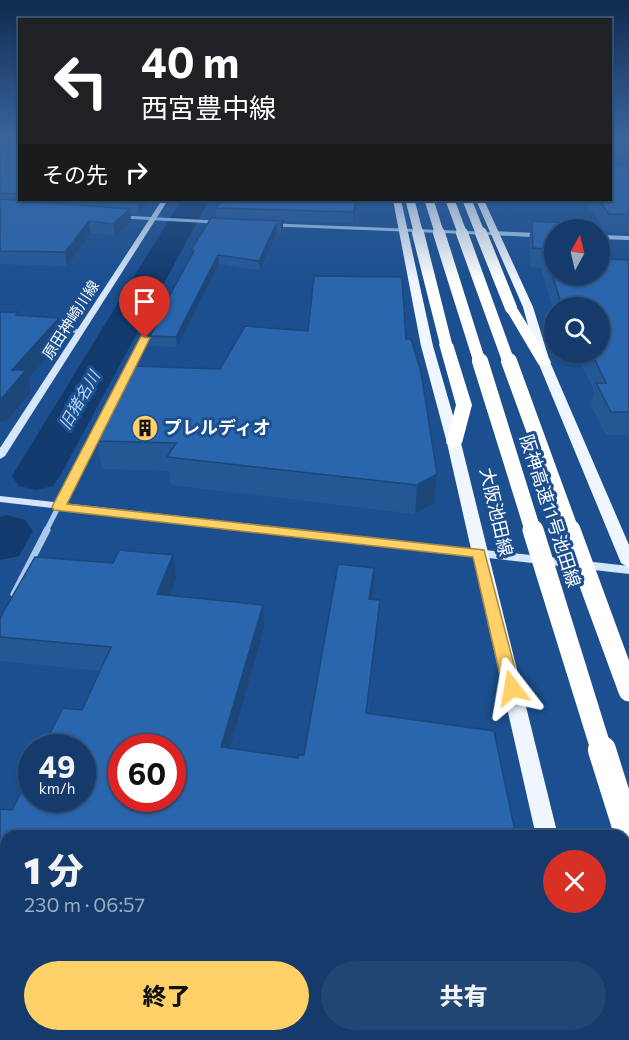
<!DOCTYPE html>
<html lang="ja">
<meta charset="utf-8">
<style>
body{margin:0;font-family:Commissioner,"Noto Sans JP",sans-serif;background:#214673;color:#f1f3f6;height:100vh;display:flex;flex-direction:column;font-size:22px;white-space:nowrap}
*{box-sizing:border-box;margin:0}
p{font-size:20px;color:#9dadc1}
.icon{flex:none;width:33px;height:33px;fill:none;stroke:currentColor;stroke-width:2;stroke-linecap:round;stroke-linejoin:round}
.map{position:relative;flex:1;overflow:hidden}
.side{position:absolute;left:0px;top:830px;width:630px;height:212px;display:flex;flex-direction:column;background:#143b6b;border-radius:18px 18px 0 0;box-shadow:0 2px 4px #0004,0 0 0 2px #33557e}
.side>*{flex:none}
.guide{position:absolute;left:18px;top:18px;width:594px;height:183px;border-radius:0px;box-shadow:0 2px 4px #0004,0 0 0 2px #33557e;background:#202124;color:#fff;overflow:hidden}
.needle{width:39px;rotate:8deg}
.fabs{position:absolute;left:544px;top:219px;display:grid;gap:12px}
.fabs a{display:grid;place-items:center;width:66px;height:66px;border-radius:50%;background:#143b6b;box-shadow:0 2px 4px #0004,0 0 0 2px #33557e;font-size:30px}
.speed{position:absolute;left:18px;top:734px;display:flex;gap:12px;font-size:30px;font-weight:700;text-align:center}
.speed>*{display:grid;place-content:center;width:78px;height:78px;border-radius:50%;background:#143b6b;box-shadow:0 2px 4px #0004,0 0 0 2px #33557e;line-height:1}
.speed small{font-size:15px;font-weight:400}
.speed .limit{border:9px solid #d22;background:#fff;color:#111}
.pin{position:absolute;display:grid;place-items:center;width:51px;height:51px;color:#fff;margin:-62px -26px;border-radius:50% 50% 50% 0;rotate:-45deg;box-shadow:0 0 6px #0007}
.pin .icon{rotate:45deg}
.me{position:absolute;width:66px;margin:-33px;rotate:346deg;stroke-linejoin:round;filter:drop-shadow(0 0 4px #0008)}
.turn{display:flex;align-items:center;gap:21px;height:126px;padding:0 24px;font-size:27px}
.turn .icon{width:78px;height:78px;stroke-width:2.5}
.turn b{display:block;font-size:42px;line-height:51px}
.then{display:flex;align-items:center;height:57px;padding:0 24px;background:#0003;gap:12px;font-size:22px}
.round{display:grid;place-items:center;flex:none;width:63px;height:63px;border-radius:32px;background:#214673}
.summary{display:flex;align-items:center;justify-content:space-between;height:102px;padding:0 24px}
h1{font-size:36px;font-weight:800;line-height:45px}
.action{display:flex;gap:12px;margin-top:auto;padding:12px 24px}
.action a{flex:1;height:69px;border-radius:36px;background:#ffd166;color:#111;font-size:24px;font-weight:800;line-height:69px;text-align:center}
.action a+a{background:#214673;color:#f1f3f6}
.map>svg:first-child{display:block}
</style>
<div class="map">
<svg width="629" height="1040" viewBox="0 0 629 1040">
<rect width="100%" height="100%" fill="#1b4f8f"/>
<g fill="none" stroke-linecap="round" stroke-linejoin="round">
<g fill="#123a6d" fill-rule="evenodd">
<path d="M181,200h28l-149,276 -7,10 -17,4 -17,-4 -7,-10z"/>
<path d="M7,515l18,5 8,11 -14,25 -19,4v-43z"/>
</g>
<g stroke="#a9c9ee" stroke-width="3">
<path d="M123,217l92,5"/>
<path d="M276,225l254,10"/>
</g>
<g stroke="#a9c9ee" stroke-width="4">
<path d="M491,233l45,2"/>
<path d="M600,237l29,1"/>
<path d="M55,330l25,1"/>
<path d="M132,363l13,-25"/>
</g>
<path stroke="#a9c9ee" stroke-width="5" d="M46,531l87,-170"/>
<path stroke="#a9c9ee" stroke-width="7" d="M14,594l33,-64"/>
<g fill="#d6e6fa" fill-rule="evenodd">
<path d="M162,200h6l-163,256 -5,3v-11z"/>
<path d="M0,496l629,70v8l-629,-72z"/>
</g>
<g fill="#f0f6ff" fill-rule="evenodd">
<path d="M393,200h8l32,146 28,97 97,393h-22l-89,-393 -26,-97z"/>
<path d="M476,200h8l49,107 17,55 79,183v23l-8,-5 -83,-201 -15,-55z"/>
<path d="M582,1035h26l1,5h-26z"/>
</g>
<g fill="#fff" fill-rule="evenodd">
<path d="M511,304l6,4 34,54 -2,3h-10l-2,-3 -32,-54z"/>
<path d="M446,340l7,4 19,61 -10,38 -8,5 -8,-5 10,-38 -17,-61z"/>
</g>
<g stroke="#fff" stroke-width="9">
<path d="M410,200l9,35"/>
<path d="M429,200l11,35"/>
<path d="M450,200l13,35"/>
<path d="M467,200l14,35"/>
</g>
<g stroke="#fff" stroke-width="12">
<path d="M418,233l28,111"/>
<path d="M439,233l41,130"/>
<path d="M462,233l47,130"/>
<path d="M481,233l30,75"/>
</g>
<g stroke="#fff" stroke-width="16">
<path d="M480,361l53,170"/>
<path d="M509,361l62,170"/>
</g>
<g stroke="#fff" stroke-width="21">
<path d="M533,530l69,222"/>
<path d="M570,530l59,161"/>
</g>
<path stroke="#fff" stroke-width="28" d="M602,750l27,86"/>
</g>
<g fill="#245895">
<path d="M0,136h20v64h130l-11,15 -9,-1 1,8 -16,14 -24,-3 -24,33 -67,-2z"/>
<path d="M610,136h19v96h-23l-22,-32h26z"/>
<path d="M222,200h136l-5,23 -70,-2v8l-2,4 -4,-1 -17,38 -41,-6 -42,83 -26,-1 -1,-10 15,-26v-6l27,-49 -1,-5 25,-31v-11z"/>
<path d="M532,221l75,38 22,1v175h-23l-15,-29 3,-15 -15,-32h-6l-1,-7h28v-44h-45v8l-14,-48 -10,-1 -2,-28z"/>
<path d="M406,339l31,135 -3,29 -19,11 -244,-29 -2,-14 -67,-2 -5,-28 123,-72z"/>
<path d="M176,579l-6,16 94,34 -34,119 68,10 6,-3 69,-163 -1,7 8,1 -2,25 -10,88 126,18 -488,105v150l-6,14v-191l12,1 70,-100 18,-39 -100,-10v-43z"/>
</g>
<g fill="#1d4779">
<path d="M140,200h10l-11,15 -2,-12z"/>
<path d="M356,200h2l-5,23v-11z"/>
<path d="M130,209l1,13 -16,14 -2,-12z"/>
<path d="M89,221l2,12 -24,33 -2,-14z"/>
<path d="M283,221v8l-2,4v-9z"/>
<path d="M276,224l1,8 -17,38 -1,-9z"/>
<path d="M218,255l1,9 -42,83 -1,-10z"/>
<path d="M59,318l4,21 -35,40 3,13 -24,28 -7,2v-24l12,-28z"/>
<path d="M437,474l-3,29 -19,11 2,-29z"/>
<path d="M173,555l3,24 -15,39 -4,-24z"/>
<path d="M374,568l-1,24 -5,32 1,-25z"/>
<path d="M380,600l-2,25 -14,113 2,-25z"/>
<path d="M263,605l1,24 -41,143 -2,-25z"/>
<path d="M6,940v46l-6,14v-46z"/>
</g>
<g fill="#2a66ad" stroke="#1d4779" stroke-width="1.5" fill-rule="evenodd">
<path d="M0,136h20v58l-20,-1z"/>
<path d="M610,136h19v22h-17l-2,3z"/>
<path d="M610,164l2,1h17v49h-20l-10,-14h11z"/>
<path d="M0,199l130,10 -17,15 -24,-3 -24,31 -65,-1z"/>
<path d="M92,200h48l-3,3z"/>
<path d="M222,200h134l-3,12 -137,-4z"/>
<path d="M211,218l72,3 -2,3h-5l-17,37 -41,-6 -42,82 -26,-1 19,-32h-4l29,-53 -3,-1z"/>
<path d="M532,221l65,4 1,5h-43v44h45v-38l7,23 22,1v152h-18l-15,-29h10l-15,-31h9v-44h-28l-10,-2 -18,-57 -11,-1z"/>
<path d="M314,276l88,1 4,62h5l10,33 16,102 -20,11 -250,-28 9,-14 -79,-2 34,-75 89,3 25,-43 63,5z"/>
<path d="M0,312h18l-2,3 43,3 -47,52h14l-24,28h-2z"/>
<path d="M119,550l54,5 -16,39 106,11 -42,142 77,11 1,-3h5l34,-191 36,4 -5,31 11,1 -14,113 128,18 22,105h-510v104l-6,14v-145l12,1 20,-39v27h50v-51h-39l20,-39 19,2 29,-63 -111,-10v-19l35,-61 78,6zM122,747h50v51h-50z"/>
<path d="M324,1035h134l-1,5h-134z"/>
</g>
<linearGradient id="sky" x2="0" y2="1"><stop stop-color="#0f2b4f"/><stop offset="0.48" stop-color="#39639b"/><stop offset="1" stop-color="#39639b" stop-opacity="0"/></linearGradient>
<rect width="629" height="282" fill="url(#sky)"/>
<path fill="#ffd166" stroke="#a68842" stroke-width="1.5" d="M141,336l9,2 -83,166 417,46 36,138 -3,4 -5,2 -6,-2 -3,-4 -30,-131 -419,-47 -2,-3z"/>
<defs>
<symbol id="building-disc" viewBox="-11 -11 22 22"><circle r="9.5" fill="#ffd166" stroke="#1b4f8f"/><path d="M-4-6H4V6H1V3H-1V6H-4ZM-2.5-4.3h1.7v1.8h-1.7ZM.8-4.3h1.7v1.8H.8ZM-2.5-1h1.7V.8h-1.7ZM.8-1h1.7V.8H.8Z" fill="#111"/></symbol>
</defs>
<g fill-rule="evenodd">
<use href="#building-disc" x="130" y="413" width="30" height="30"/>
</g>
<g text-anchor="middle" stroke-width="6" stroke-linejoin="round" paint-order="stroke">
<g font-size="15" fill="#fff" stroke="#1b4f8f">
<text transform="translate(71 320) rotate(-57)" y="5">原田神崎川線</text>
</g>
<g font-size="16" font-style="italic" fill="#b5d3f5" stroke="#1b4f8f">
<text transform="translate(79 400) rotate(-60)" y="6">旧猪名川</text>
</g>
<g font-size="18" font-weight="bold" fill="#fff" stroke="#1b4f8f" text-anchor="start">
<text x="164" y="434">プレルディオ</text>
</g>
<g font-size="18" fill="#fff" stroke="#1b4f8f">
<text transform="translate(550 511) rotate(72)" y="6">阪神高速11号池田線</text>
<text transform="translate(496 512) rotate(77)" y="6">大阪池田線</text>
</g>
</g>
</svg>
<div class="fabs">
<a><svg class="needle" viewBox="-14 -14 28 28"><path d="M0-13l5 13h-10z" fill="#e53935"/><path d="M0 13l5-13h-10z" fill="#9dadc1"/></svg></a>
<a><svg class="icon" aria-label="search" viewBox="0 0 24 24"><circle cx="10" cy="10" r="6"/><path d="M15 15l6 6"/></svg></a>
</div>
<div class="speed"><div>49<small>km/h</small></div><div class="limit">60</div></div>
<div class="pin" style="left:145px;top:338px;background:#d93025"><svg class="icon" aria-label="arrive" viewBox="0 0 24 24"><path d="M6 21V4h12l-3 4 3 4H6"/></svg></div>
<svg class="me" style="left:512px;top:688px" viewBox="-20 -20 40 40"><path d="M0-17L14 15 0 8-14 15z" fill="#ffd166" stroke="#fff" stroke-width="4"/></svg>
<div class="guide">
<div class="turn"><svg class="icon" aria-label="left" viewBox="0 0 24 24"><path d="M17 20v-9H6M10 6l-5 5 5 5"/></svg><div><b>40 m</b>西宮豊中線</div></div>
<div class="then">その先<svg class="icon" aria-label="right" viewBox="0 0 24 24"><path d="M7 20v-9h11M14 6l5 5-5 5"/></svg></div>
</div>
<section class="side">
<div class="summary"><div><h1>1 分</h1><p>230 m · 06:57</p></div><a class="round" style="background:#d93025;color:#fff"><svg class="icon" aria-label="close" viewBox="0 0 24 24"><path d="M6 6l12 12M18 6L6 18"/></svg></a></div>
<div class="action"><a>終了</a><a>共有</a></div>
</section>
</div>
